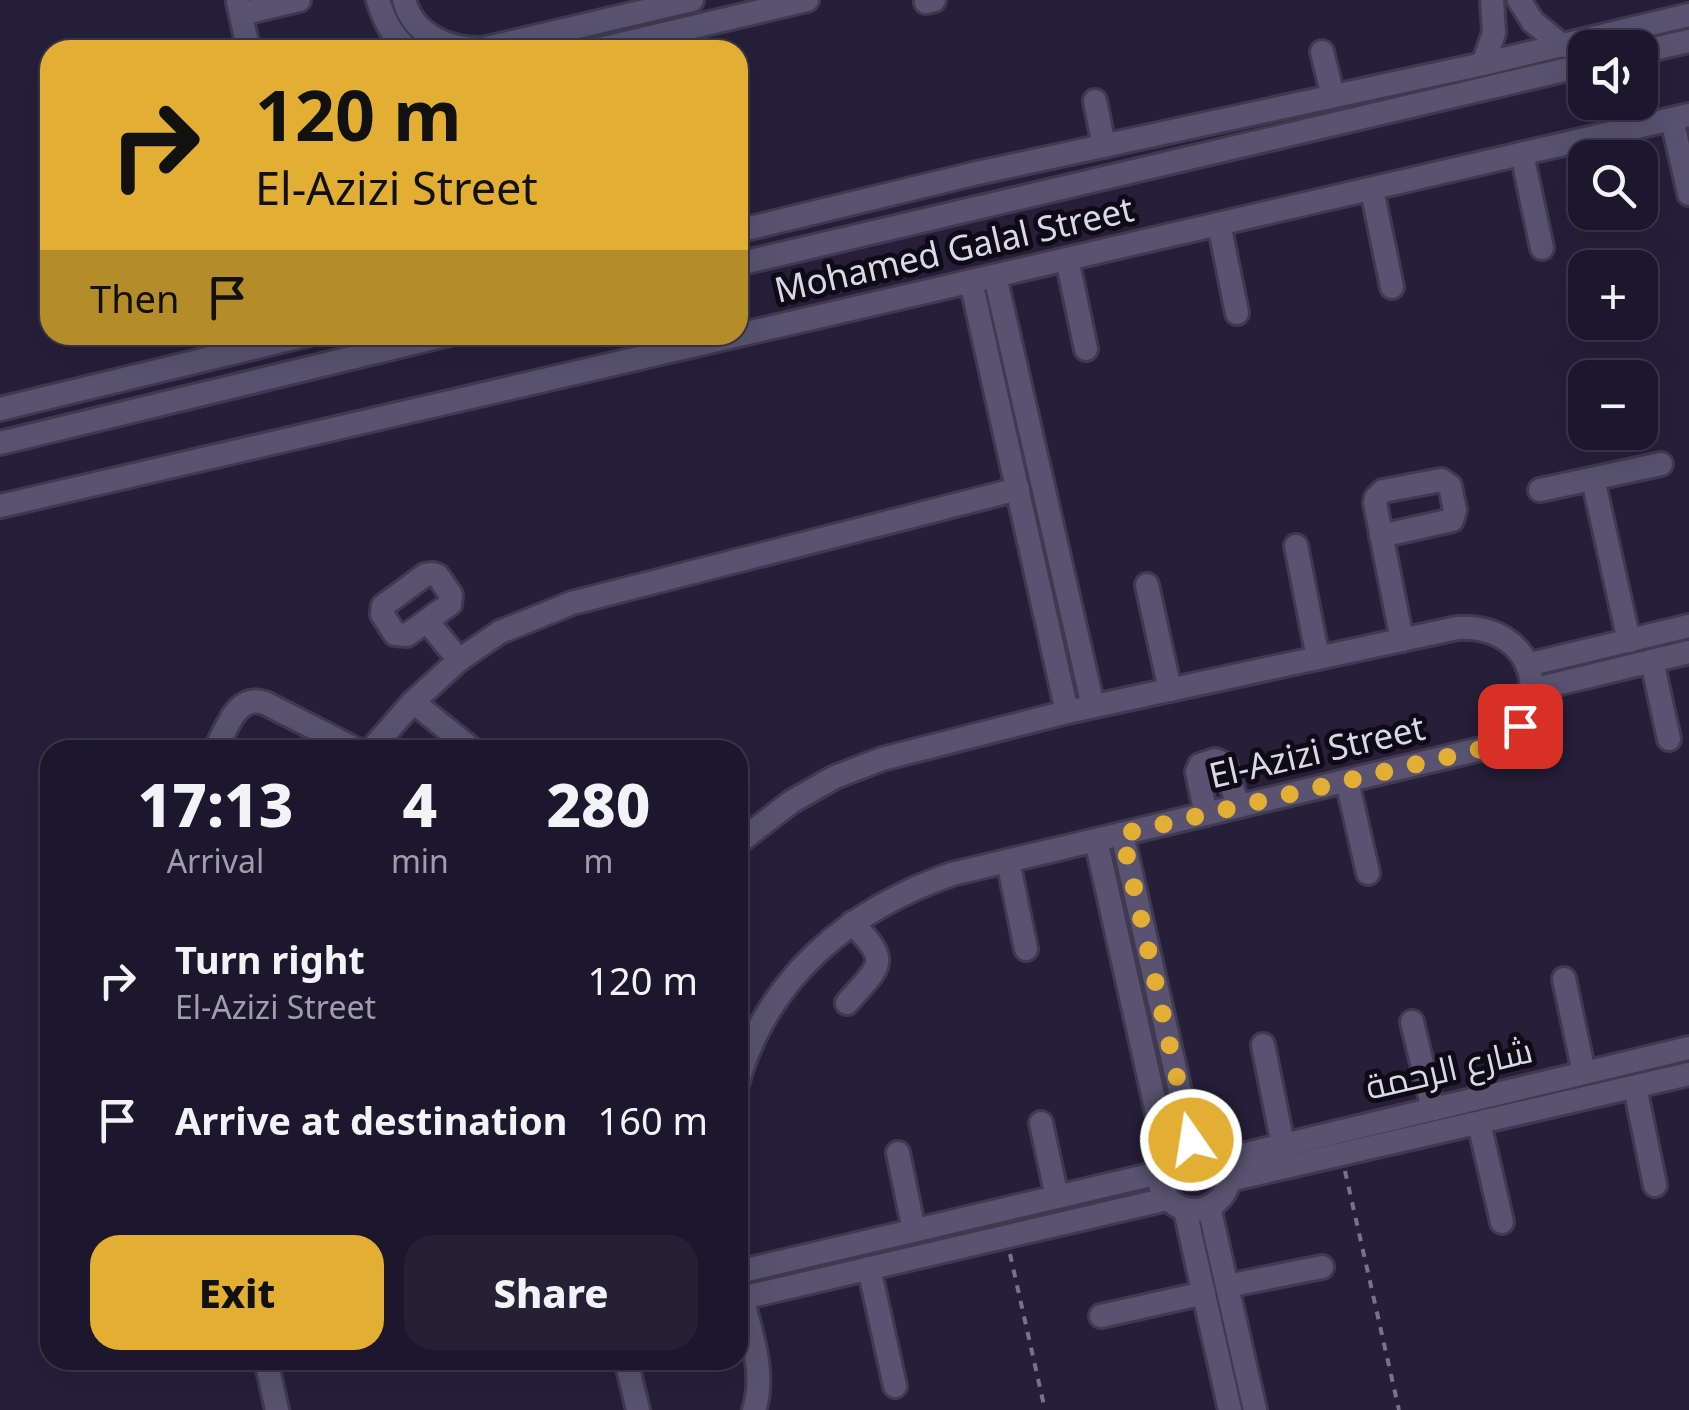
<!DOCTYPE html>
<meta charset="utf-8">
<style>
body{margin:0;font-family:"Noto Sans",Cairo,sans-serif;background:#252034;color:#f1f3f6;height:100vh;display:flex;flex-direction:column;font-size:38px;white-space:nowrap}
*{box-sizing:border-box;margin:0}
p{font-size:32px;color:#a09fa9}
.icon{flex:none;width:55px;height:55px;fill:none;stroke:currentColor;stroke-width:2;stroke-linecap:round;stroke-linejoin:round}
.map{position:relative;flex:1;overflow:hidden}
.drawer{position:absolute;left:40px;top:740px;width:708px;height:630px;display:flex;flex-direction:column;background:#1c172c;border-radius:30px;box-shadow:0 10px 40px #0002,0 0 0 2px #3a3648}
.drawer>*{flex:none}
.top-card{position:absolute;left:40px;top:40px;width:708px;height:305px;border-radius:30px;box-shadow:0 10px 40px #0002,0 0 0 2px #3a3648;background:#e2af34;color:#111;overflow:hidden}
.controls{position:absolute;left:1568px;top:30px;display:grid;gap:20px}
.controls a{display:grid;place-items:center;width:90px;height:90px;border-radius:20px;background:#1c172c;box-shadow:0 10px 40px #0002,0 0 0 2px #3a3648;font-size:50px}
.pin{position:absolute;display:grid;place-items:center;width:85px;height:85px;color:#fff;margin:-42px;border-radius:20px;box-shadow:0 5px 15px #0006}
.me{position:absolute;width:110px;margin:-55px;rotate:347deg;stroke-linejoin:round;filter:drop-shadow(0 0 8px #0008)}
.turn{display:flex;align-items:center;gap:35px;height:210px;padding:0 50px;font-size:45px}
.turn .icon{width:130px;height:130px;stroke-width:2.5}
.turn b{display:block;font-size:70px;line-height:85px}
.then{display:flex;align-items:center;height:95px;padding:0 50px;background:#0003;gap:20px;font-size:38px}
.eta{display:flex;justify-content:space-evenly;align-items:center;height:170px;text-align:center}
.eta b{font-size:60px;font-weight:800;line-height:70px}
.action{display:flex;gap:20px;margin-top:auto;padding:20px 50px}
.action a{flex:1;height:115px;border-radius:30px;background:#e2af34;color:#111;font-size:40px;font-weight:800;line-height:115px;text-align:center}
.action a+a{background:#252034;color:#f1f3f6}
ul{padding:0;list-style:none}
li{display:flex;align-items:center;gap:30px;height:140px;padding:0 50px}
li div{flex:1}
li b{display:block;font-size:38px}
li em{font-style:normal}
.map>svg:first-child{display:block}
</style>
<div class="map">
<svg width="1689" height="1410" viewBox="0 0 1689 1410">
<rect width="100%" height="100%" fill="#261f3a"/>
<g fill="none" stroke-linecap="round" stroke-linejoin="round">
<defs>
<g id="minor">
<path d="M378,0c6,20 14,36 30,50"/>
<path d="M404,0c9,35 45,50 79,49l209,-49"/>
<path d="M1519,0l14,22 30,24"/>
<path d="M238,2l10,45"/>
<path d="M926,2l8,-2"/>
<path d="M241,14l58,-14"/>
<path d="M596,50l211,-50"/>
<path d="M1322,52l11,44"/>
<path d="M1640,52l49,-11"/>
<path d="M1483,64l11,-31 -2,-33"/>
<path d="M1095,101l9,45"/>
<path d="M1672,119l17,75"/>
<path d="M1522,154l20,94"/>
<path d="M1372,190l20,97"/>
<path d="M1219,224l18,89"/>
<path d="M738,231l235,-57 510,-110 206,-49"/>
<path d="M1067,259l19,90"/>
<path d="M738,264l847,-199"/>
<path d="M995,276l98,430"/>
<path d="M971,281l96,431"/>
<path d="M0,409l306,-74"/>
<path d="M0,443l446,-108"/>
<path d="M1593,479l36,162"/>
<path d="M1540,490l121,-26"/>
<path d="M0,506l1689,-391"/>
<path d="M1381,536l71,-16 3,-10 -5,-24 -9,-6 -58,11 -7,7 -1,5 27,137"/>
<path d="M1296,546l22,112"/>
<path d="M433,574l5,2 13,19 -1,9 -43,31 -12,-1 -13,-20 1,-8 42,-31z"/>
<path d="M1147,585l23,105"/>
<path d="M427,621l32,39"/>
<path d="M1652,661l17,78"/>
<path d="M1527,665l162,-39"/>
<path d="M1532,690l157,-38"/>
<path d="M413,702l60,48"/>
<path d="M215,750c12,-21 21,-57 50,-47l92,47"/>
<path d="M371,750l42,-48 46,-42 41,-28 72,-29 446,-114"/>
<path d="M1347,781l21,92"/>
<path d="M1206,814l-9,-42 3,-7 15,-5 10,4 13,42"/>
<path d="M1122,834l69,306"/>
<path d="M1096,840l70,313"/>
<path d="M738,843l53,-41 44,-25 47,-18 185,-47 390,-84c80,-5 103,83 32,119l-537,127c-101,35 -184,102 -214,207"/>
<path d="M1008,861l18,88"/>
<path d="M1564,979l20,94"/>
<path d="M847,1003c33,-38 45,-40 5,-80"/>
<path d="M1412,1022l21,87"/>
<path d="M1263,1045l20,100"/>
<path d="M1635,1087l20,98"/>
<path d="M1041,1123l16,74"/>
<path d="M1479,1123l23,99"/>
<circle cx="1194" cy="1175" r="35"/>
<path d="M898,1153l16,77"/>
<path d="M1225,1159l464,-111"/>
<path d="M1229,1180l460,-106"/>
<path d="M1209,1207l46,203"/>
<path d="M1185,1210l45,200"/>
<path d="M869,1268l26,118"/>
<path d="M738,1272l421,-99"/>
<path d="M739,1286c9,39 28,85 15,124"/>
<path d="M1227,1286l95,-19"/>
<path d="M742,1298l425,-99"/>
<path d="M1101,1316l103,-23"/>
<path d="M266,1360l11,50"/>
<path d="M626,1360l12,50"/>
</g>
</defs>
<use href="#minor" stroke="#403a50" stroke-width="28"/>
<g stroke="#78738a" stroke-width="4" stroke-dasharray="8 8" stroke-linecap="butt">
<path d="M1345,1171l54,239"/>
<path d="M1010,1254l35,156"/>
</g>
<use href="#minor" stroke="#595371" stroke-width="22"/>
</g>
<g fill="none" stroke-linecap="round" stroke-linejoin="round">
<path stroke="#e2af34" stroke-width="18" stroke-dasharray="0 32.4" d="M1191,1140l-69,-306 367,-87 17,-8 14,-13"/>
</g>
<g text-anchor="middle" stroke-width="10" stroke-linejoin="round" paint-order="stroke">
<g font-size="35" fill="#dad7e9" stroke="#0e0b17">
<text transform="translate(954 250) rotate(-13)" y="12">Mohamed Galal Street</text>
<text transform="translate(1317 752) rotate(-13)" y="12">El-Azizi Street</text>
<text transform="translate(1449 1069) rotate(-13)" y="12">شارع الرحمة</text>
</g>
</g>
</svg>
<div class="controls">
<a><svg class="icon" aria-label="sound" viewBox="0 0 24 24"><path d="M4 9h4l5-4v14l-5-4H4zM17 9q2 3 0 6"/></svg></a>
<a><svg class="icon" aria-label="search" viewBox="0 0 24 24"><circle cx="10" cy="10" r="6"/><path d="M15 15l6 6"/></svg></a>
<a>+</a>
<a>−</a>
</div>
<div class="pin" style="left:1520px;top:726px;background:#d93025"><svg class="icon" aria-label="arrive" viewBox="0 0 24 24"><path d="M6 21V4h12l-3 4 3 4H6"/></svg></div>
<svg class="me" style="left:1191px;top:1140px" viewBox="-20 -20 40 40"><circle r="17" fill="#e2af34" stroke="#fff" stroke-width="3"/><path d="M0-11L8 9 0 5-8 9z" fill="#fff"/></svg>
<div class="top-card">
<div class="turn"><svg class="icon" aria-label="right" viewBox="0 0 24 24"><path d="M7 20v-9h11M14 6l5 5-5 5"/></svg><div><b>120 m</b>El-Azizi Street</div></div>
<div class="then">Then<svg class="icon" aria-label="arrive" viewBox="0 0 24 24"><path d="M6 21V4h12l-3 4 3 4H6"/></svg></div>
</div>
<section class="drawer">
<div class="eta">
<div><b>17:13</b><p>Arrival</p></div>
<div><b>4</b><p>min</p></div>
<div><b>280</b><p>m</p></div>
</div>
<ul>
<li><svg class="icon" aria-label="right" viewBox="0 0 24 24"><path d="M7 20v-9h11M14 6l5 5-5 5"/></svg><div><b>Turn right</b><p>El-Azizi Street</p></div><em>120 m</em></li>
<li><svg class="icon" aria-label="arrive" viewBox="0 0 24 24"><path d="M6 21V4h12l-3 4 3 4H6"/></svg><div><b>Arrive at destination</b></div><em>160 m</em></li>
</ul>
<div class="action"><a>Exit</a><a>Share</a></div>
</section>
</div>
